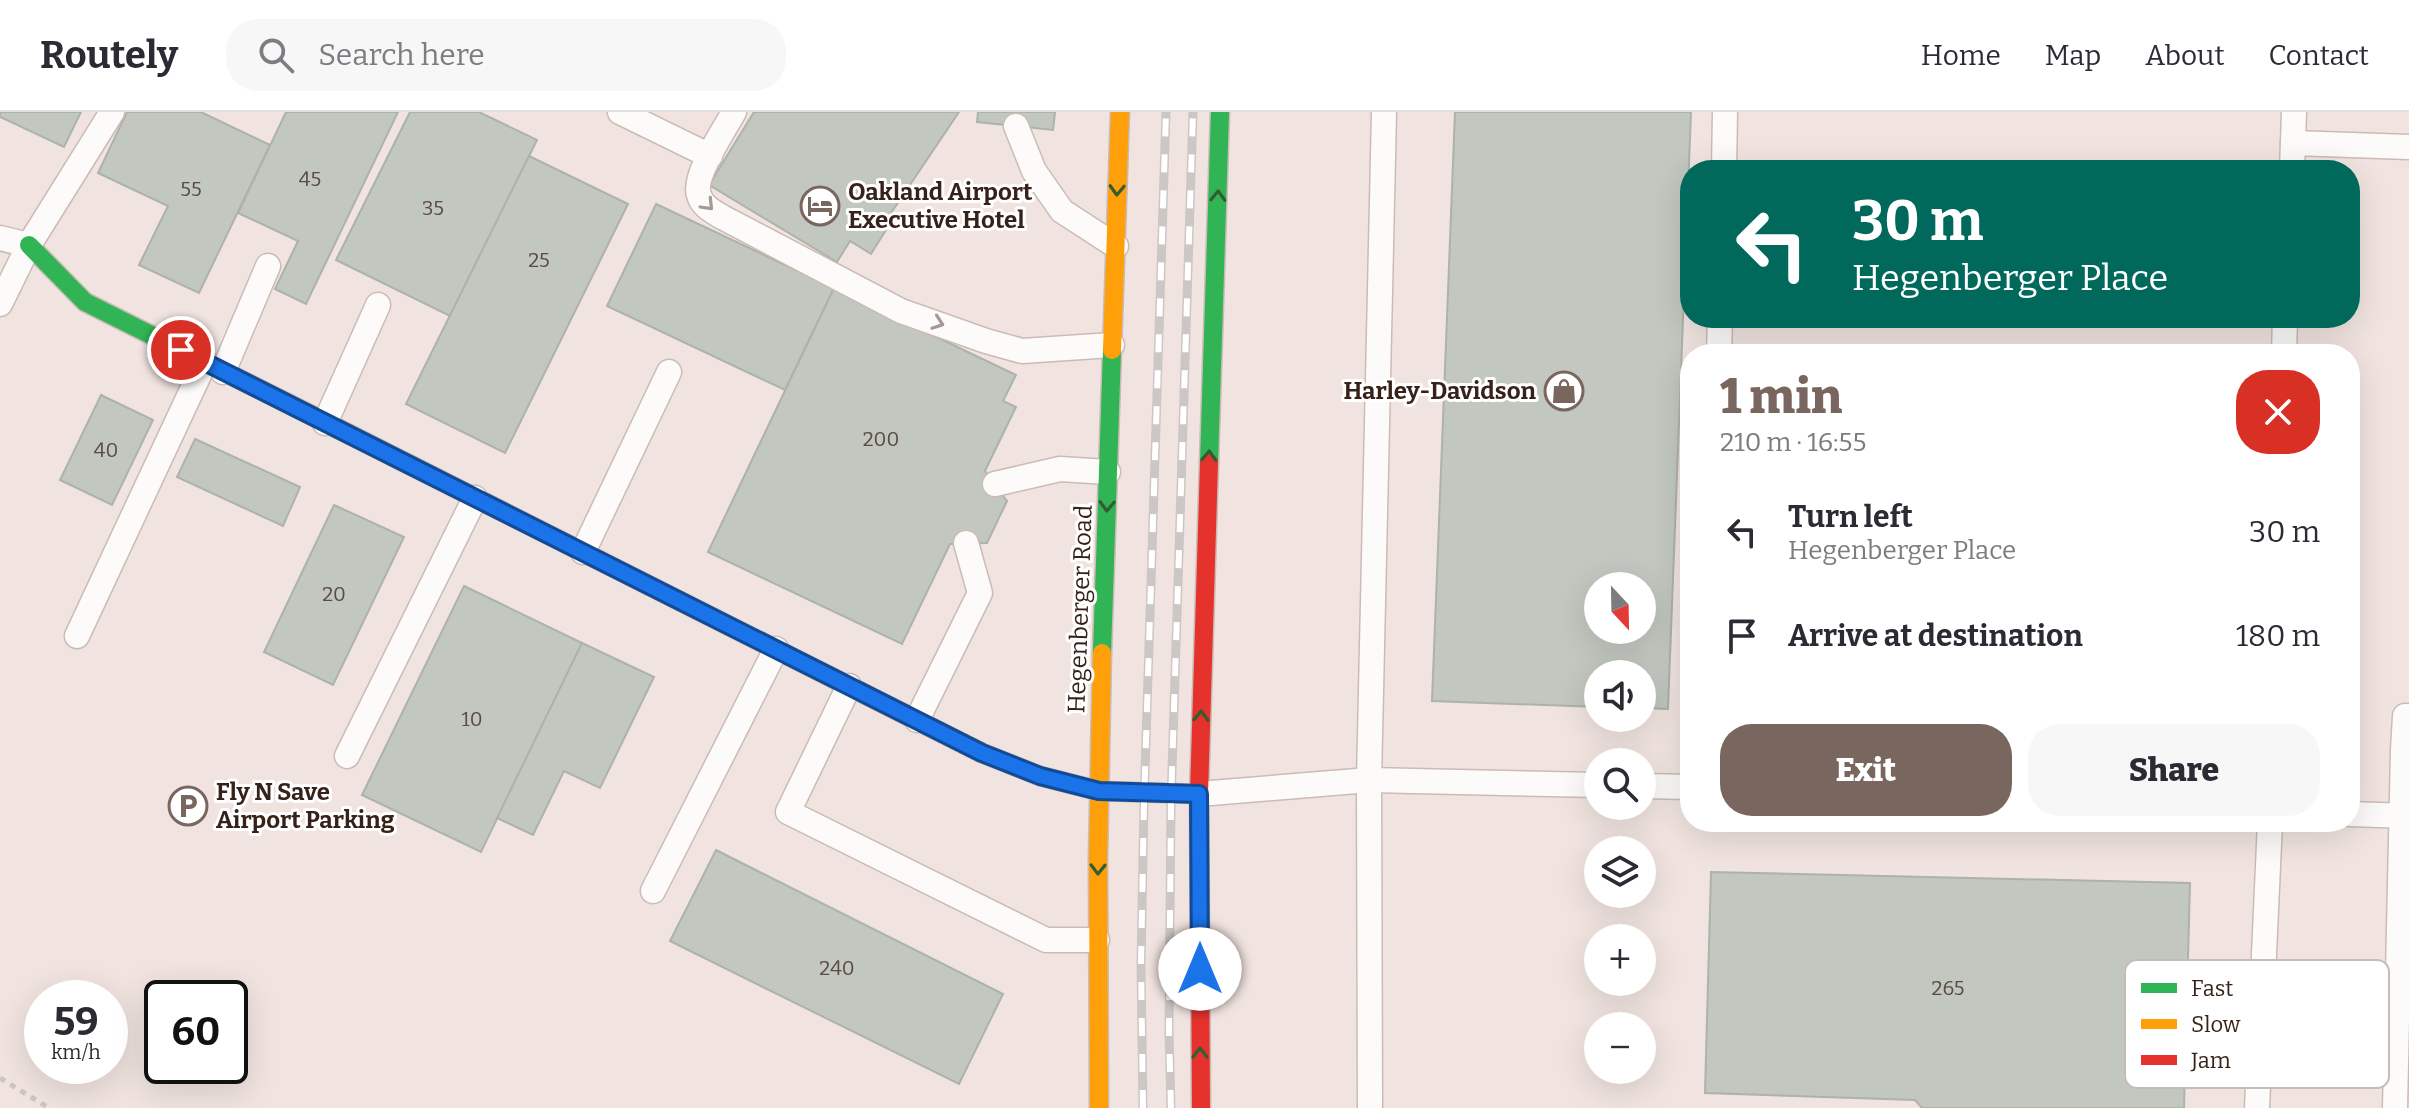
<!DOCTYPE html>
<meta charset="utf-8">
<style>
body{margin:0;font-family:Bitter,serif;background:#f7f7f7;color:#2b2b33;height:100vh;display:flex;flex-direction:column;font-size:30px;white-space:nowrap}
*{box-sizing:border-box;margin:0}
p{font-size:26px;color:#7c7c81}
.icon{flex:none;width:44px;height:44px;fill:none;stroke:currentColor;stroke-width:2;stroke-linecap:round;stroke-linejoin:round}
.map{position:relative;flex:1;overflow:hidden}
.side{position:absolute;left:1680px;top:232px;width:680px;height:488px;display:flex;flex-direction:column;background:#fff;border-radius:32px;box-shadow:0 8px 32px #0002}
.side>*{flex:none}
.top-card{position:absolute;left:1680px;top:48px;width:680px;height:168px;border-radius:32px;box-shadow:0 8px 32px #0002;background:#00695c;color:#fff;overflow:hidden}
.needle{width:52px;rotate:158deg}
.tools{position:absolute;left:1584px;top:460px;display:grid;gap:16px}
.tools a{display:grid;place-items:center;width:72px;height:72px;border-radius:50%;background:#fff;box-shadow:0 8px 32px #0002;font-size:40px}
.speed{position:absolute;left:24px;top:868px;display:flex;gap:16px;font-size:40px;font-weight:700;text-align:center}
.speed>*{display:grid;place-content:center;width:104px;height:104px;border-radius:50%;background:#fff;box-shadow:0 8px 32px #0002;line-height:1}
.speed small{font-size:20px;font-weight:400}
.speed .limit{border:4px solid #111;border-radius:12px;background:#fff;color:#111}
.pin{position:absolute;display:grid;place-items:center;width:68px;height:68px;color:#fff;margin:-34px;border:4px solid #fff;border-radius:50%;box-shadow:0 2px 8px #0007}
.me{position:absolute;width:88px;margin:-44px;rotate:0deg;stroke-linejoin:round;filter:drop-shadow(0 0 6px #0008)}
.turn{display:flex;align-items:center;gap:28px;height:168px;padding:0 40px;font-size:36px}
.turn .icon{width:104px;height:104px;stroke-width:2.5}
.turn b{display:block;font-size:56px;line-height:68px}
.round{display:grid;place-items:center;flex:none;width:84px;height:84px;border-radius:32px;background:#f7f7f7}
.summary{display:flex;align-items:center;justify-content:space-between;height:136px;padding:0 40px}
h1{font-size:48px;font-weight:800;line-height:60px;color:#78665f}
.button{display:flex;gap:16px;margin-top:auto;padding:16px 40px}
.button a{flex:1;height:92px;border-radius:32px;background:#78665f;color:#fff;font-size:32px;font-weight:800;line-height:92px;text-align:center}
.button a+a{background:#f7f7f7;color:#2b2b33}
ul{padding:0;list-style:none}
li{display:flex;align-items:center;gap:24px;height:104px;padding:0 40px}
li div{flex:1}
li b{display:block;font-size:30px}
li em{font-style:normal}
header{display:flex;align-items:center;gap:48px;box-sizing:border-box;height:112px;padding:0 40px;background:#fff;border-bottom:2px solid #e1e1e2}
header strong{font-size:38px}
nav{display:flex;gap:44px;margin-inline-start:auto;font-size:28px}
.search{width:560px;height:72px;background:#f7f7f7;display:flex;align-items:center;gap:20px;box-sizing:border-box;padding:0 28px;border-radius:32px;color:#7c7c81;font-size:30px}
.map>svg:first-child{display:block}
</style>
<header>
<strong>Routely</strong>
<div class="search"><svg class="icon" aria-label="search" viewBox="0 0 24 24"><circle cx="10" cy="10" r="6"/><path d="M15 15l6 6"/></svg>Search here</div>
<nav><a>Home</a><a>Map</a><a>About</a><a>Contact</a></nav>
</header>
<div class="map">
<svg width="2409" height="996" viewBox="0 0 2409 996">
<rect width="100%" height="100%" fill="#f1e4e0"/>
<g fill="#c2c7c0" stroke="#adb2ab" stroke-width="2" fill-rule="evenodd">
<path d="M0,0h81l-17,35 -64,-30z"/>
<path d="M127,0h74l69,33 -71,148 -60,-28 29,-59 -70,-33z"/>
<path d="M286,0h112l-92,192 -31,-15 23,-48 -60,-28z"/>
<path d="M410,0h69l58,28 -87,176 -114,-56z"/>
<path d="M754,0h205l-78,116 5,2 -15,24 -21,-13 -13,21 -128,-77z"/>
<path d="M978,0h77l-2,18 -76,-8z"/>
<path d="M1455,0h236l-23,597 -26,-1v-34h-44v33l-166,-6zM1598,474h44v44h-44z"/>
<path d="M529,44l99,48 -123,249 -99,-49z"/>
<path d="M656,92l178,84 -49,102 -178,-84z"/>
<path d="M834,176l182,87 -13,26 13,6 -31,64 22,30 -20,42 -37,1 -48,100 -194,-92z"/>
<path d="M101,283l52,25 -41,85 -52,-25z"/>
<path d="M195,327l105,48 -17,39 -106,-49z"/>
<path d="M334,393l70,32 -71,148 -69,-33z"/>
<path d="M464,474l118,57 -101,209 -119,-57z"/>
<path d="M582,531l72,34 -54,111 -36,-17 -31,64 -36,-17z"/>
<path d="M716,738l287,144 -44,90 -289,-143z"/>
<path d="M1711,760l479,11 -6,225h-262l-7,-8 -210,-7z"/>
</g>
<g fill="none" stroke-linecap="round" stroke-linejoin="round">
<defs>
<g id="lane">
<path d="M620,0l90,44"/>
<path d="M734,0c-10,18 -42,65 -35,83 3,11 13,16 23,22l179,94 85,30 36,10 90,-6"/>
<path d="M1016,14l18,45 28,40 54,35"/>
<path d="M2293,31l116,4"/>
<path d="M1724,58l1,-58"/>
<path d="M2292,58l2,-58"/>
<path d="M0,126l29,7"/>
<path d="M0,192l29,-59 83,-133"/>
<path d="M1719,242l1,-36"/>
<path d="M2284,242l1,-36"/>
<path d="M223,260l45,-106"/>
<path d="M325,311l53,-118"/>
<path d="M995,372l65,-15 48,3"/>
<path d="M583,440l86,-180"/>
<path d="M77,524l128,-274"/>
<path d="M849,574l-61,126 258,128h51"/>
<path d="M917,608l63,-127 -14,-50"/>
<path d="M347,644l128,-258"/>
<path d="M1642,674l48,1"/>
<path d="M1199,682l170,-14 229,5"/>
<path d="M2350,702l59,2"/>
<path d="M653,779l123,-242"/>
<path d="M1370,996l-1,-328 15,-668"/>
<path d="M2257,996l13,-286"/>
<path d="M2395,996l8,-358 2,-34h4"/>
</g>
<g id="fast">
<path d="M29,133l56,57 234,117"/>
<path d="M1209,351l11,-351"/>
<path d="M1102,541l10,-303"/>
</g>
<g id="slow">
<path d="M1112,238l8,-238"/>
<path d="M319,307l460,232"/>
<path d="M1099,996l-1,-249 4,-206"/>
</g>
<g id="jam">
<path d="M779,539l203,102 58,23 59,15 100,3"/>
<path d="M1201,996l-2,-314 10,-331"/>
</g>
</defs>
<use href="#lane" stroke="#cbbbb5" stroke-width="27"/>
<use href="#fast" stroke="#cbbbb5" stroke-width="21"/>
<use href="#slow" stroke="#cbbbb5" stroke-width="21"/>
<use href="#jam" stroke="#cbbbb5" stroke-width="21"/>
<path stroke="#ccc5c2" stroke-width="5" stroke-dasharray="6 6" stroke-linecap="butt" d="M0,966l49,30"/>
<use href="#lane" stroke="#fdfbfa" stroke-width="24"/>
<use href="#fast" stroke="#30b455" stroke-width="18"/>
<use href="#slow" stroke="#ff9f0a" stroke-width="18"/>
<use href="#jam" stroke="#e5322d" stroke-width="18"/>
<defs>
<g id="rail">
<path d="M1143,996l-2,-144 3,-161 22,-691"/>
<path d="M1171,996l-2,-75 2,-231 22,-690"/>
</g>
</defs>
<use href="#rail" stroke="#ccc7c5" stroke-width="9"/>
<use href="#rail" stroke="#fff" stroke-width="6" stroke-dasharray="18" stroke-linecap="butt"/>
</g>
<defs><path id="oneway-chevron" d="M-2-3.5L2.5 0L-2 3.5" fill="none" stroke-width="1.6" stroke-linecap="round" stroke-linejoin="round" transform="scale(2)"/></defs>
<g stroke="#345c31">
<use href="#oneway-chevron" transform="translate(1117 78) rotate(92)"/>
<use href="#oneway-chevron" transform="translate(1218 84) rotate(-88)"/>
<use href="#oneway-chevron" transform="translate(1209 344) rotate(-88)"/>
<use href="#oneway-chevron" transform="translate(1107 394) rotate(92)"/>
<use href="#oneway-chevron" transform="translate(1201 604) rotate(-88)"/>
<use href="#oneway-chevron" transform="translate(1098 757) rotate(91)"/>
<use href="#oneway-chevron" transform="translate(1200 941) rotate(-90)"/>
</g>
<g stroke="#a49995">
<use href="#oneway-chevron" transform="translate(708 93) rotate(46)"/>
<use href="#oneway-chevron" transform="translate(938 211) rotate(19)"/>
</g>
<g fill="none" stroke-linecap="round" stroke-linejoin="round">
<defs>
<path id="route" d="M181,238l801,403 58,23 59,15 100,3 1,175"/>
</defs>
<use href="#route" stroke="#114b97" stroke-width="20"/>
<use href="#route" stroke="#1a73e8" stroke-width="14"/>
</g>
<defs>
<symbol id="hotel-ring" viewBox="-11 -11 22 22"><circle r="9.5" fill="#fff" stroke="#78665f" stroke-width="1.5"/><path d="M-6-4.5h1.5V1H6V5H4.5V3h-9V5H-6ZM-4 0a1.8 1.8 0 1 1 3.6 0ZM.5 0V-2.5h3Q6-2.5 6 0Z" fill="#78665f"/></symbol>
<symbol id="shop-ring" viewBox="-11 -11 22 22"><circle r="9.5" fill="#fff" stroke="#78665f" stroke-width="1.5"/><path d="M-5-2.5h2.3a2.7 3.5 0 0 1 5.4 0H5L5.5 6h-11ZM-1.5-2.5h3a1.5 2.3 0 0 0-3 0Z" fill="#78665f"/></symbol>
<symbol id="parking-ring" viewBox="-11 -11 22 22"><circle r="9.5" fill="#fff" stroke="#78665f" stroke-width="1.5"/><path d="M-3.5-5.5H1a3.5 3.5 0 0 1 0 7H-1V5.5H-3.5ZM-1-3.4V-.6H.8a1.4 1.4 0 0 0 0-2.8Z" fill="#78665f"/></symbol>
</defs>
<g fill-rule="evenodd">
<use href="#hotel-ring" x="798" y="72" width="44" height="44"/>
<use href="#shop-ring" x="1542" y="257" width="44" height="44"/>
<use href="#parking-ring" x="166" y="672" width="44" height="44"/>
</g>
<g text-anchor="middle" stroke-width="6" stroke-linejoin="round" paint-order="stroke">
<g font-size="20" fill="#5a4b43">
<text x="310" y="74">45</text>
<text x="191" y="84">55</text>
<text x="433" y="103">35</text>
<text x="539" y="155">25</text>
<text x="881" y="334">200</text>
<text x="106" y="345">40</text>
<text x="334" y="489">20</text>
<text x="472" y="614">10</text>
<text x="837" y="863">240</text>
<text x="1948" y="883">265</text>
</g>
<g font-size="24" font-weight="bold" fill="#372219" stroke="#fff" text-anchor="start">
<text x="848" y="88">Oakland Airport<tspan x="848" dy="28">Executive Hotel</tspan></text>
<text x="1536" y="287" text-anchor="end">Harley-Davidson</text>
<text x="216" y="688">Fly N Save<tspan x="216" dy="28">Airport Parking</tspan></text>
</g>
<g font-size="24" fill="#372219" stroke="#fff">
<text transform="translate(1080 497) rotate(-88)" y="8">Hegenberger Road</text>
</g>
</g>
<rect x="2125" y="848" width="264" height="128" rx="12" fill="#fff" stroke="#c3bdba" stroke-width="2"/>
<rect x="2141" y="871" width="36" height="10" fill="#30b455"/>
<rect x="2141" y="907" width="36" height="10" fill="#ff9f0a"/>
<rect x="2141" y="943" width="36" height="10" fill="#e5322d"/>
<g font-size="22" fill="#372219">
<text x="2191" y="884">Fast</text>
<text x="2191" y="920">Slow</text>
<text x="2191" y="956">Jam</text>
</g>
</svg>
<div class="tools">
<a><svg class="needle" viewBox="-14 -14 28 28"><path d="M0-13l5 13h-10z" fill="#e53935"/><path d="M0 13l5-13h-10z" fill="#7c7c81"/></svg></a>
<a><svg class="icon" aria-label="sound" viewBox="0 0 24 24"><path d="M4 9h4l5-4v14l-5-4H4zM17 9q2 3 0 6"/></svg></a>
<a><svg class="icon" aria-label="search" viewBox="0 0 24 24"><circle cx="10" cy="10" r="6"/><path d="M15 15l6 6"/></svg></a>
<a><svg class="icon" aria-label="layers" viewBox="0 0 24 24"><path d="M12 4l9 5-9 5-9-5zM3 14l9 5 9-5"/></svg></a>
<a>+</a>
<a>−</a>
</div>
<div class="speed"><div>59<small>km/h</small></div><div class="limit">60</div></div>
<div class="pin" style="left:181px;top:238px;background:#d93025"><svg class="icon" aria-label="arrive" viewBox="0 0 24 24"><path d="M6 21V4h12l-3 4 3 4H6"/></svg></div>
<svg class="me" style="left:1200px;top:857px" viewBox="-20 -20 40 40"><circle r="19" fill="#fff"/><path d="M0-13L10 11 0 6-10 11z" fill="#1a73e8"/></svg>
<div class="top-card">
<div class="turn"><svg class="icon" aria-label="left" viewBox="0 0 24 24"><path d="M17 20v-9H6M10 6l-5 5 5 5"/></svg><div><b>30 m</b>Hegenberger Place</div></div>
</div>
<section class="side">
<div class="summary"><div><h1>1 min</h1><p>210 m · 16:55</p></div><a class="round" style="background:#d93025;color:#fff"><svg class="icon" aria-label="close" viewBox="0 0 24 24"><path d="M6 6l12 12M18 6L6 18"/></svg></a></div>
<ul>
<li><svg class="icon" aria-label="left" viewBox="0 0 24 24"><path d="M17 20v-9H6M10 6l-5 5 5 5"/></svg><div><b>Turn left</b><p>Hegenberger Place</p></div><em>30 m</em></li>
<li><svg class="icon" aria-label="arrive" viewBox="0 0 24 24"><path d="M6 21V4h12l-3 4 3 4H6"/></svg><div><b>Arrive at destination</b></div><em>180 m</em></li>
</ul>
<div class="button"><a>Exit</a><a>Share</a></div>
</section>
</div>
